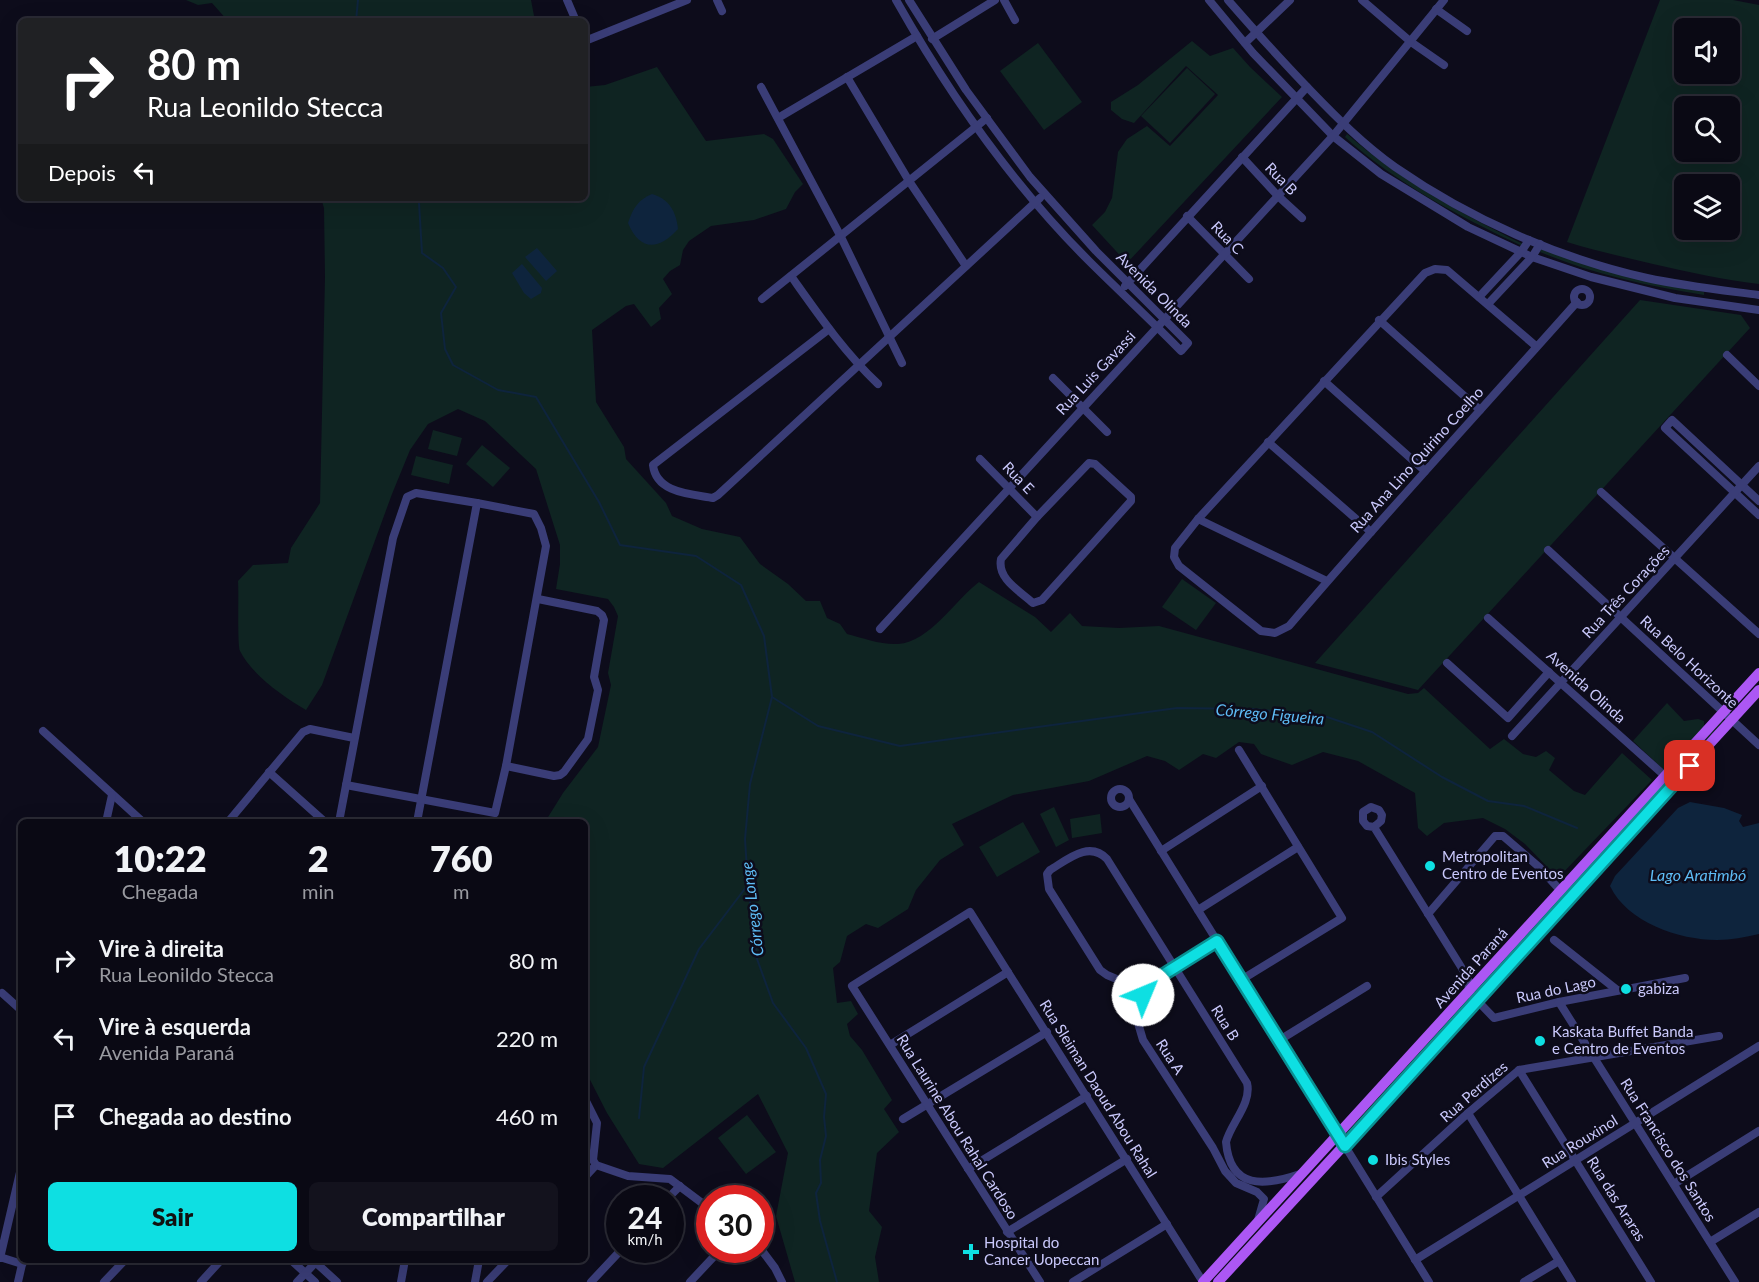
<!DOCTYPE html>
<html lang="pt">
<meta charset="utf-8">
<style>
body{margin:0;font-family:Lato,sans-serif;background:#13121d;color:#f1f3f6;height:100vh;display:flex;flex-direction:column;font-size:22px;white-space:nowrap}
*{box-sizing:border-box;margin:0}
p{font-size:20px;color:#999aa0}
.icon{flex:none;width:33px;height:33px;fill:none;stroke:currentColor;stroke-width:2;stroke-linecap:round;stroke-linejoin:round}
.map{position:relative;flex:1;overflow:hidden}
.drawer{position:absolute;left:18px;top:819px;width:570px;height:444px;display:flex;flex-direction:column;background:#0a0914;border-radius:9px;box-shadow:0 6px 24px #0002,0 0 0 2px #2a2a34}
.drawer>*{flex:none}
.guide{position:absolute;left:18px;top:18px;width:570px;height:183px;border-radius:9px;box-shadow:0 6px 24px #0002,0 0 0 2px #2a2a34;background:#202124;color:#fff;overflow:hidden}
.tools{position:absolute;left:1674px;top:18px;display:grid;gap:12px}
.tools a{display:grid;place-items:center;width:66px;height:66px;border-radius:9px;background:#0a0914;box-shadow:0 6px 24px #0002,0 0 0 2px #2a2a34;font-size:30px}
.speed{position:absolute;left:606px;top:1185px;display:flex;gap:12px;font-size:30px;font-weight:700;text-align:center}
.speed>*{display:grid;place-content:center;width:78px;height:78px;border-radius:50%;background:#0a0914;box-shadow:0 6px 24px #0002,0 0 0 2px #2a2a34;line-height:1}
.speed small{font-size:15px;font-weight:400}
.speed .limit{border:9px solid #d22;background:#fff;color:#111}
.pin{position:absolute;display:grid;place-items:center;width:51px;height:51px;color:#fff;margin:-26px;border-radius:12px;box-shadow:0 3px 9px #0006}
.me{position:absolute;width:66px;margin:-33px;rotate:45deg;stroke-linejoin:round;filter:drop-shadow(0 0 4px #0008)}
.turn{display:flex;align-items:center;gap:21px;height:126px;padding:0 30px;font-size:27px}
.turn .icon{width:78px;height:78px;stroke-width:2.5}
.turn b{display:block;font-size:42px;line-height:51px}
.then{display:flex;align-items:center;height:57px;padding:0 30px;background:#0003;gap:12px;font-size:22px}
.eta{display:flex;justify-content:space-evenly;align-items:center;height:102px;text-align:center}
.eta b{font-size:36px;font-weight:800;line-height:42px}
.button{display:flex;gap:12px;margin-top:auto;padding:12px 30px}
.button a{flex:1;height:69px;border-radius:9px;background:#0edfe2;color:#111;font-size:24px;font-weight:800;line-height:69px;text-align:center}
.button a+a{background:#13121d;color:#f1f3f6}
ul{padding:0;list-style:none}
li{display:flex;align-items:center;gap:18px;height:78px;padding:0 30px}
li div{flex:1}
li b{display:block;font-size:22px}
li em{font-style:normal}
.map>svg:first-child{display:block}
</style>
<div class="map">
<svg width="1759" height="1282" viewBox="0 0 1759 1282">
<rect width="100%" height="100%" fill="#0d0c1b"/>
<g fill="#0f2422" fill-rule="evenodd">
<path d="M186,0h345l4,21h-307l-16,-18 -14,2z"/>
<path d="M1660,0h73l26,5v279c-36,-4 -70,-12 -106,-20 -29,-7 -57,-13 -86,-22zM1684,28h46v46h-46zM1684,106h46v46h-46zM1684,184h46v46h-46z"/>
<path d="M1192,41l18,15 23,-8 17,19 32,30 -155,166 -35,-38 13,-13 7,-14 6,-46 9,-13 20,-13 23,20 48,-51 -32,-29 -52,57 -12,-4 -11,-9v-8l27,-17z"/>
<path d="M1038,43l44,59 -38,28 -44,-59z"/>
<path d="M657,67l49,74 58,-7 9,5 30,45 -8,8 -9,17 -32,11 -43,6 -22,15 -6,9 -3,15 -10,6 -7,8 9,15 -13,14 2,11 -10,8 -17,-23 -8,2 -34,24 4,72 28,45 2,12 40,44 6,13 30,13 38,8 20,27 28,20 18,17h14l7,17 13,6 7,10c16,4 34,11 51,10 32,-2 57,-44 81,-62l56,35 16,15 19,-19 12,13 37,2 40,-2 249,68 10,-1 6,-5 66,61 14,-10 19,15 13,3 10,-6 9,7 -6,12 25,21 11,4 37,-42 30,27 -94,98 -33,-34 -20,-15 -22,-11 -39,5 -17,13 -9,-8 -3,-35 -57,-32 -35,-9 -31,13 -31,-11 -7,-10 -15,-2 -23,16 -13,-4 -24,16 -14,-9 -18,-5 -58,25 -76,14 -61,29 12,21 -24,15 -24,30 -8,19 -30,19 -12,-4 -19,12 -7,26 -7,6 4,35 14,-2 7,13 -11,10 3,12 12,14 30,50 -8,9 15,23 -22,21 -8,58 13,16 -7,30 4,25h-84l-19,-66 12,-63 -30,-59 -95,74 -24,-4 -32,-51 -22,-43v-248h-40l18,-29 35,-46 13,-62 -3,-12 10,-57 -4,-9 -6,-8 -52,-10 4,-25v-19l-24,-76 -51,-48 -27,-12 -30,15 -18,26 -18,44 -70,191 -16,25c-22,-13 -54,-35 -66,-59 -3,-6 -1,-59 -2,-70l15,-16 35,-2 3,-15 29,-45 5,-226 -1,-69 -3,-10h264v-111l20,-2z"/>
<path d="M1187,68l28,26 -45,49 -29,-27z"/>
<path d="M1347,134c53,46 113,79 176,110l-1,2c-63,-30 -125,-62 -177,-109z"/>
<path d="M1541,249l145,40 18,3v3c-56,-9 -112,-21 -164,-43z"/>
<path d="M1640,300l101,15 9,13 -332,362 -103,-27z"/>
<path d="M433,430l29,8 -5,18 -29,-7z"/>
<path d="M482,445l28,23 -17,19 -27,-23z"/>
<path d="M416,456l37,9 -4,19 -38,-9z"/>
<path d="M1182,579l34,24 -20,27 -34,-23z"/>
<path d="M1667,703l17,18 14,-2 6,2v6l-40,43 -31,-29z"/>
<path d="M1723,720l1,2 -183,201h-4z"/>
<path d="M1054,807l15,33 -13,7 -16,-33z"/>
<path d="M1100,814l2,19 -30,5 -2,-19z"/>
<path d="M1023,822l17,30 -43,25 -18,-30z"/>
<path d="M1467,1000l2,2 -124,136h-2l-1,-2z"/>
<path d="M747,1115l29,37 -30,22 -28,-36z"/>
</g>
<g fill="#0e243d">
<path d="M652,194c17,5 24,17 26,35 -19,21 -38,23 -50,-6 5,-15 10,-23 24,-29z"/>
<path d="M537,248l20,23 -11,10 -21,-24z"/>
<path d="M522,264l20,24 -1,5 -10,6 -7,-6 -12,-20z"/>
<path d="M1690,802l34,6 18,7 -3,6 4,6 16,-4v111c-14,3 -28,6 -42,6 -38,0 -90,-18 -107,-54l5,-10 63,-68z"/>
</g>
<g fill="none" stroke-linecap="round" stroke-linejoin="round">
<g stroke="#0e243d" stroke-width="2">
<path d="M356,21l2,-21"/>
<path d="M425,198l-6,5 3,50 21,15 13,19 -15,26 4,36 8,16 45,25 38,7 63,105 21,43 76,11 45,29 23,51 8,61 46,29 82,20 277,-38 76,1 74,8 45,15 70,45 46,24 36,5 53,22"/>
<path d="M772,697l-22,87 -5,55 3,46 9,74 16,44 33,45 20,46 -2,23 2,19 -6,24 1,23 -5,10 4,28 17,61"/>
<path d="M639,1118l5,-51 55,-118 48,-63"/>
</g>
<g stroke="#3a3d77" stroke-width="8">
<path d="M567,0l9,21"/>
<path d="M717,0l5,11"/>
<path d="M896,0c53,94 116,184 193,261 30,30 62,59 92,90l7,-8 -92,-92 -66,-74 -64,-87 -57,-90"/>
<path d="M1004,0l11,20"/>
<path d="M1209,0l44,53 80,83 48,38 87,53 64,30 59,20 84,21 84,12"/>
<path d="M1228,0c27,31 54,61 83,91 26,27 53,54 84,76 75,52 163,91 252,111 37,8 74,12 112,17"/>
<path d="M1362,0l49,42 33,23"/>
<path d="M1436,9l31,22"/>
<path d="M932,39l63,-39"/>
<path d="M585,41l102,-41"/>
<path d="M1245,43l45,-43"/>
<path d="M847,77l62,104 57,85"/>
<path d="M761,87l80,150 61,126"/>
<path d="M778,118l139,-82"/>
<path d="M1242,157l36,39 24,22"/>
<path d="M1187,216l62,63"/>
<path d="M791,276c27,38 53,76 87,108"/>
<path d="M1125,286l182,-199"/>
<circle cx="1582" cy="297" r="8"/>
<path d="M1479,297l42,-45 8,-12"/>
<path d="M762,299l225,-181"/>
<path d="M1488,304l44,-47 8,-13"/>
<path d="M1379,320l101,90"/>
<path d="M829,329l-176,136c3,28 38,29 60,33l5,-3 322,-297"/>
<path d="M1537,347l-90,-77 -12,-1 -10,4 -227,246 -23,29 -1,9 5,9 82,65 14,2 14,-7c94,-110 192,-216 288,-324"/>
<path d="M1727,355l32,31"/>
<path d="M1053,378l54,54"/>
<path d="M1324,381l101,90"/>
<path d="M1268,442l103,90"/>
<path d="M980,459l57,58"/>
<path d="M1089,463l6,1 36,33v4l-89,99 -9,3c-13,-12 -36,-24 -32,-44l36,-42z"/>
<path d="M1601,492l158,142"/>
<path d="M1759,501l-87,-81 -7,8 94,87"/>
<path d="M1198,519l129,62"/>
<path d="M1548,550l211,195"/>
<path d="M1488,618l177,158"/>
<path d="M880,629l453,-493 111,-136"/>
<path d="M1447,663l61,55 41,-46"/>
<path d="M43,731l100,91"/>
<path d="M1512,736l247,-270"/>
<path d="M1239,750l103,168 -101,62"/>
<path d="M506,766l48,10 6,-1 4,-3 24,-33 10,-49 -4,-13 10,-57 -2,-5 -5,-4 -59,-12"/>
<path d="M269,772l56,50"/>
<path d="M346,785l149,28 11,-47 40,-220 -5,-18 -7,-14 -57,-11"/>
<circle cx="1120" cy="798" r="9"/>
<path d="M1129,799l209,337"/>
<path d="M106,822l6,-27"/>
<path d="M228,822l75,-90 7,-3 44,9"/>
<path d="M339,822l54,-284 14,-41 9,-4 61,10 -60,319"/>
<path d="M1374,827l7,-6 1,-6 -3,-5 -8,-3 -8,5v9l4,5 7,1 94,151 1,14 25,26 65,-16 126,-24"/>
<path d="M1161,851l101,-65"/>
<path d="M1198,910l100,-63"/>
<path d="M1428,914l67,-78h8l36,31 30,33"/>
<path d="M1554,940l63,50"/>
<path d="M1129,983l24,-2 64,-40"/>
<path d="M2,993l19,17"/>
<path d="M1559,1002l176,280"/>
<path d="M1140,1004l13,-23"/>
<path d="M1278,1041l89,-55"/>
<path d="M890,1045l118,-73"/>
<path d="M1519,1070l132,212"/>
<path d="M585,1099l12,24 -4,37 3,5 32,11 42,3 40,30"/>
<path d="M1468,1113l104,169"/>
<path d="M903,1119l144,-87"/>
<path d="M1345,1146l84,136"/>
<path d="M968,1169l119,-73"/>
<path d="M585,1177l11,-12"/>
<path d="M1674,1184l85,-53"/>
<path d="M1376,1197l92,-84 51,-43 200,-34"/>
<path d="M668,1198l12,-12"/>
<path d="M1258,1220l6,-21 -7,-7 -21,-9 -11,-12 -12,-23 -70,-108 -5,-17 2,-18 -4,-16 -3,-3 -26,-11 -7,-5 -51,-81 -2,-15 3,-4c17,-10 39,-30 57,-11l140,224c5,20 -16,40 -21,59 4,48 39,44 74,32"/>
<path d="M1007,1232l120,-73"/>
<path d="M1710,1242l49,-30"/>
<path d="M760,1248l15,20 7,14"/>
<path d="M0,1257l22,7 4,-4"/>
<path d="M0,1258l21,-90"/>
<path d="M291,1260l24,22"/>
<path d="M313,1260l24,22"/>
<path d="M1415,1260l344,-214"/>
<path d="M18,1282l5,-22"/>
<path d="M104,1282l21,-22"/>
<path d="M201,1282l20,-22"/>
<path d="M297,1282l19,-20"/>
<path d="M401,1282l4,-22"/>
<path d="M475,1282l4,-22"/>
<path d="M487,1282l21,-22"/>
<path d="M591,1282l30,-32"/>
<path d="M690,1282l30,-32"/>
<path d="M1040,1282l-188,-296 118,-74 233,370"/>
<path d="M1073,1282l94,-58"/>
<path d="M1524,1282l35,-21"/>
</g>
<g stroke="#ac57f4" stroke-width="10">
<path d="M1203,1282c186,-203 370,-407 556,-609"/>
<path d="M1218,1282l320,-347 90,-102 131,-143"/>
</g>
</g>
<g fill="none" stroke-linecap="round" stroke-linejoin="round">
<defs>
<path id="route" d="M1143,995l10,-14 64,-40 128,205 345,-380"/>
</defs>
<use href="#route" stroke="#099193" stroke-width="15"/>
<use href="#route" stroke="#0edfe2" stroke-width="10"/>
</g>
<g fill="#0edfe2" stroke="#0d0c1b" stroke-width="2">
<circle cx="1430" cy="866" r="6"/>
<circle cx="1626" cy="989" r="6"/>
<circle cx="1540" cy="1041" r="6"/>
<circle cx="1373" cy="1160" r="6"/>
<path d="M968 1243h6v6h6v6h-6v6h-6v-6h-6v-6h6z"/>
</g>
<g text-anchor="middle" stroke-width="5" stroke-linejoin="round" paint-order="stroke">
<g font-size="15" fill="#cac9fc" stroke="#0d0c1b">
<text transform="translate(1281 179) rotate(46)" y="5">Rua B</text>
<text transform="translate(1227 238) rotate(46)" y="5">Rua C</text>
<text transform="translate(1154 290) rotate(45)" y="5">Avenida Olinda</text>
<text transform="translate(1096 373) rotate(-47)" y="5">Rua Luis Gavassi</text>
<text transform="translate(1417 460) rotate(-48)" y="5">Rua Ana Lino Quirino Coelho</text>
<text transform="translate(1018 478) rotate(46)" y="5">Rua E</text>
<text transform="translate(1626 592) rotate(-47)" y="5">Rua Três Corações</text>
<text transform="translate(1689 662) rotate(43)" y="5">Rua Belo Horizonte</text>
<text transform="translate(1586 687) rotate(42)" y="5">Avenida Olinda</text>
<text transform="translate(1471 968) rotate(-48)" y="5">Avenida Paraná</text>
<text transform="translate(1556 990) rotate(-12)" y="5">Rua do Lago</text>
<text transform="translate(1225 1023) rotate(58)" y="5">Rua B</text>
<text transform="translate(1170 1057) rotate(57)" y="5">Rua A</text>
<text transform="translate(1098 1089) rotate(58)" y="5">Rua Sleiman Daoud Abou Rahal</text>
<text transform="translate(1474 1092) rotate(-41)" y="5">Rua Perdizes</text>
<text transform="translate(957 1127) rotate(58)" y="5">Rua Laurine Abou Rahal Cardoso</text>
<text transform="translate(1580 1142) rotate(-32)" y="5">Rua Rouxinol</text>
<text transform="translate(1668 1150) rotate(58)" y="5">Rua Francisco dos Santos</text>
<text transform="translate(1616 1199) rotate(58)" y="5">Rua das Araras</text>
</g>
<g font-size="15" fill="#cac9fc" stroke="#0d0c1b" text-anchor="start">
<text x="1442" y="862">Metropolitan<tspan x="1442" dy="17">Centro de Eventos</tspan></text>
<text x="1638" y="994">gabiza</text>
<text x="1552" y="1037">Kaskata Buffet Banda<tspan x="1552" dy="17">e Centro de Eventos</tspan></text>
<text x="1385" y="1165">Ibis Styles</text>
<text x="984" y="1248">Hospital do<tspan x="984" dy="17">Cancer Uopeccan</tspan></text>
</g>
<g font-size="16" font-style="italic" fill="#5ebcf5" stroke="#0d0c1b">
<text transform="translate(1270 714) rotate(5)" y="6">Córrego Figueira</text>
<text x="1698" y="881">Lago Aratimbó</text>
<text transform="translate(752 909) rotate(-97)" y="6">Córrego Longe</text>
</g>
</g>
</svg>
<div class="tools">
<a><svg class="icon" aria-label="sound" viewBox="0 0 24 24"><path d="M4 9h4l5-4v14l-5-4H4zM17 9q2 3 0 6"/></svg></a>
<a><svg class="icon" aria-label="search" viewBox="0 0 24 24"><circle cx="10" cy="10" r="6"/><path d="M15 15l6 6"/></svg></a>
<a><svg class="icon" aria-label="layers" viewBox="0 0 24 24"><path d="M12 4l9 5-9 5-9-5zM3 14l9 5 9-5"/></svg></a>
</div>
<div class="speed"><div>24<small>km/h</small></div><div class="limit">30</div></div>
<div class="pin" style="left:1690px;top:766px;background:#d93025"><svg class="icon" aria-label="arrive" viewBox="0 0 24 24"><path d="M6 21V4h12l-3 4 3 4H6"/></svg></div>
<svg class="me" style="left:1143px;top:995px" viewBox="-20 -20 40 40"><circle r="19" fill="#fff"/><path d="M0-13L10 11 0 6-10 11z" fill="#0edfe2"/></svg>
<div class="guide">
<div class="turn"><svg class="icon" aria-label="right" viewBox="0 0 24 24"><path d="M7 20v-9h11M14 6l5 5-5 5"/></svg><div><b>80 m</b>Rua Leonildo Stecca</div></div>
<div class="then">Depois<svg class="icon" aria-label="left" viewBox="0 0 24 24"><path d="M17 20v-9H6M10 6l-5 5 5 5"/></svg></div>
</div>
<section class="drawer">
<div class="eta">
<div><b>10:22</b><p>Chegada</p></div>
<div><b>2</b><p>min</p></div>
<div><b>760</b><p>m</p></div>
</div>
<ul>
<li><svg class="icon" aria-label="right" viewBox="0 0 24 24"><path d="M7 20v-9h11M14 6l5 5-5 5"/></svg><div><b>Vire à direita</b><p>Rua Leonildo Stecca</p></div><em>80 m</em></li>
<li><svg class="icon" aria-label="left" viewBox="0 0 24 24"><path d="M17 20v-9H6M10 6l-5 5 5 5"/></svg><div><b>Vire à esquerda</b><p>Avenida Paraná</p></div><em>220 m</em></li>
<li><svg class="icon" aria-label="arrive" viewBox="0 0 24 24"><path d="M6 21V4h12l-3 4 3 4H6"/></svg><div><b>Chegada ao destino</b></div><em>460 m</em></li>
</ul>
<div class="button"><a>Sair</a><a>Compartilhar</a></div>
</section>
</div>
